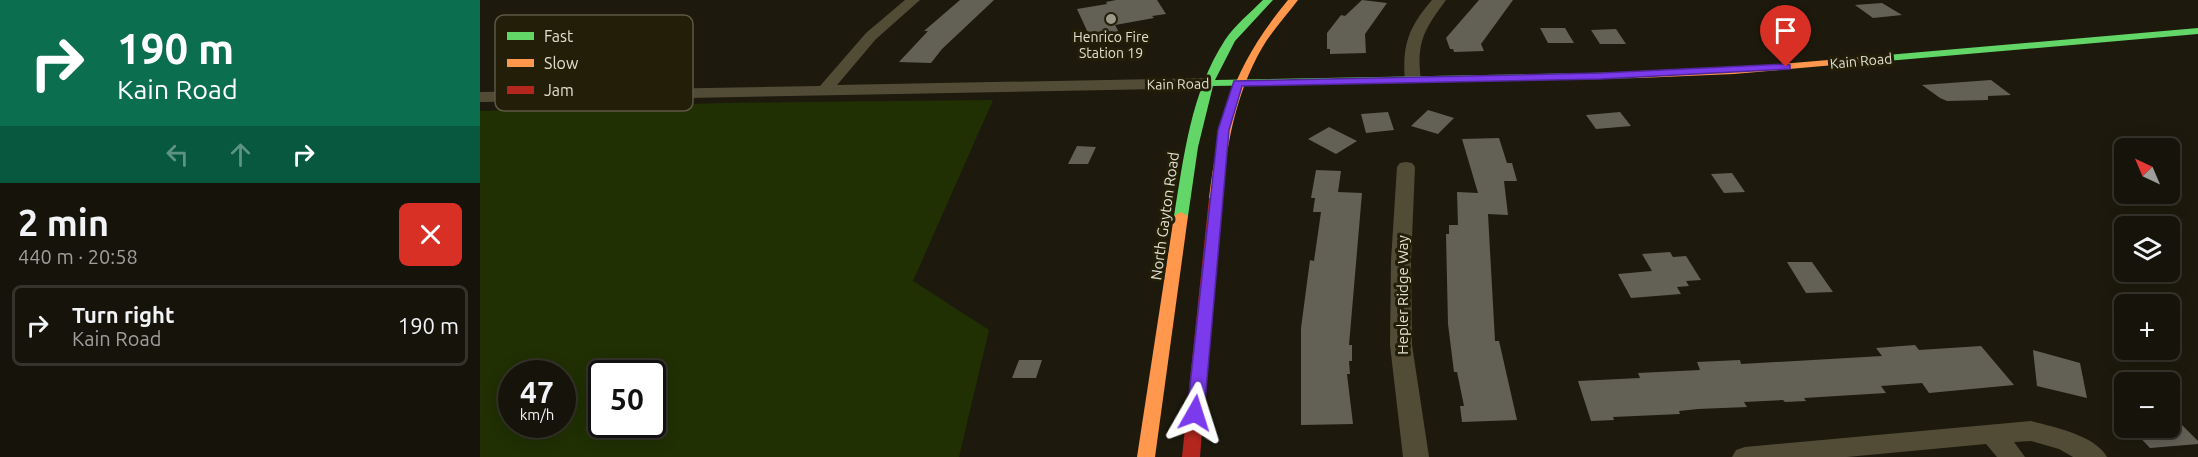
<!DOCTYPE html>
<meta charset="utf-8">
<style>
body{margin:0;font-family:Ubuntu,sans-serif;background:#1f1d13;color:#f1f3f6;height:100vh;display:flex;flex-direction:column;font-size:22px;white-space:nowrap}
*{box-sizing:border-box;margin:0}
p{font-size:20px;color:#9e9e9c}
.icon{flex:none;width:33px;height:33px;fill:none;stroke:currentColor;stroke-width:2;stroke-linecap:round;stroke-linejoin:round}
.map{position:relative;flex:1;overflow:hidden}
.details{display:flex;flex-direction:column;background:#16140a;width:480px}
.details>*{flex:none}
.guide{background:#0b6e4f;color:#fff;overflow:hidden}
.needle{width:39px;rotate:316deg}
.controls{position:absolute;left:1634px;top:138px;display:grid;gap:12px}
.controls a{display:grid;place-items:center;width:66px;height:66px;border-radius:9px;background:#16140a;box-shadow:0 3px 15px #0003,0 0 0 2px #35332b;font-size:30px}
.speed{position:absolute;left:18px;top:360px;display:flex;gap:12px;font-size:30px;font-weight:700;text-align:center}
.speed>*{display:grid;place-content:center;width:78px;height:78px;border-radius:50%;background:#16140a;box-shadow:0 3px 15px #0003,0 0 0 2px #35332b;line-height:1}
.speed small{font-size:15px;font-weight:400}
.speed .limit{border:3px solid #111;border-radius:9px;background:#fff;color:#111}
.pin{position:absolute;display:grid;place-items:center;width:51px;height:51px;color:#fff;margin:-62px -26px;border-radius:50% 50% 50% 0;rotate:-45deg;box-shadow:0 0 6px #0007}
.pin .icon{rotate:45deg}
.me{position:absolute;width:66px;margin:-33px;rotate:6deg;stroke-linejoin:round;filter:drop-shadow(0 0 4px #0008)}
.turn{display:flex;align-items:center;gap:21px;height:126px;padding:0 18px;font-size:27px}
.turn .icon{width:78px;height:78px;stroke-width:2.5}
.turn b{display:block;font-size:42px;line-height:51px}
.lanes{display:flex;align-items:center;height:57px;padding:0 18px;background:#0003;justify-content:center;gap:30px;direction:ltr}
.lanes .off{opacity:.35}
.round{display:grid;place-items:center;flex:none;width:63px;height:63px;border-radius:9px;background:#1f1d13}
.summary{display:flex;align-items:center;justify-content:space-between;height:102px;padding:0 18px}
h1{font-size:36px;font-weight:700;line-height:45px}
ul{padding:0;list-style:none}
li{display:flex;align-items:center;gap:18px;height:81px;margin:0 12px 9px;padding:0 6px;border:3px solid #35332b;border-radius:9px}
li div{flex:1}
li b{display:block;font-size:22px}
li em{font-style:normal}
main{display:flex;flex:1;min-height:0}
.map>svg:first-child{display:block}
</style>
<main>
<section class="details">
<div class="guide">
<div class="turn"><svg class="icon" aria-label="right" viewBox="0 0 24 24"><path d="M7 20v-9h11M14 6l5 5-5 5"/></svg><div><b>190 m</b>Kain Road</div></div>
<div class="lanes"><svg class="icon off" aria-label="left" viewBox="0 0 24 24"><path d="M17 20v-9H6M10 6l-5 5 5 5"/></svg><svg class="icon off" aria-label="ahead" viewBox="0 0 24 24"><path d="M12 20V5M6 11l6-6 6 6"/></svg><svg class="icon" aria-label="right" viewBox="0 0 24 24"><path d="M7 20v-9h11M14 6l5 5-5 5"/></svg></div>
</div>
<div class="summary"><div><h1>2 min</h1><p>440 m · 20:58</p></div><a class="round" style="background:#d93025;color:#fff"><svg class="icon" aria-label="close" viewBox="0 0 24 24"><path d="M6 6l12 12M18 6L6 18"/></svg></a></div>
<ul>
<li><svg class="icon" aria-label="right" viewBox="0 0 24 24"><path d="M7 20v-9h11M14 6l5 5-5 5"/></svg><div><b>Turn right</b><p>Kain Road</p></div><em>190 m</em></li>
</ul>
</section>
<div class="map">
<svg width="1718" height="457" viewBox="0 0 1718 457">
<rect width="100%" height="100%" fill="#1d1a0d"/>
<path fill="#203003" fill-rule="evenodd" d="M513,100l-80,181 76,49 -30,127h-479v-346l242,-8zM32,374h50v50h-50zM122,374h50v50h-50z"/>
<g fill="#636056">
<path d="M480,0h34l-52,49 -11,14 -32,-1 29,-31h-4z"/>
<path d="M636,0h41l9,14 -14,2 2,2 -39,7 5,9 -20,4 -2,-4 -9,1 -12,-26 30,-5 -1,-2z"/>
<path d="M882,0l25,3 -22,31 1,19 -36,1v-5h-3v-16l14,-18 4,1z"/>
<path d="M999,0h34l-32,44 3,7 -30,1 -1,-3h-3l-4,-11z"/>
<path d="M1402,3l20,12 -29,3 -18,-13z"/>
<path d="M1060,28h25l9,15h-26z"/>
<path d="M1136,29l10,15h-26l-9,-14z"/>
<path d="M1511,80l20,15 -23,1v4l-41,1 -7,-3 -18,-13z"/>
<path d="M948,110l26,8 -16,16 -27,-8z"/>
<path d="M908,112l6,18 -28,3 -5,-19z"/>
<path d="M1140,112l11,14 -35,3 -10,-14z"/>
<path d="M849,127l28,14 -21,13 -28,-15z"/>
<path d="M1019,138l8,25h5l5,18h-13l4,34 -20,-1 7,127h4l18,79 -55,2 -2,-16h4l-7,-34h-3l-6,-48 -2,-90h3v-9h9l-1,-33 21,1 -16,-54z"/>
<path d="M597,146l19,1 -8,17h-20z"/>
<path d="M836,170l25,1 -3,21 24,1 -13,152h3v16h-3l1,13h-3l6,50 -52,1v-97l9,-68 4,1 7,-49h-8l2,-14h-4z"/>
<path d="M1252,173l13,19 -21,1 -13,-19z"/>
<path d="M1190,252l3,5 13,-1 15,24 -15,1 3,5 -12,1 4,7 -50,4 -13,-24 34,-3 -10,-17z"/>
<path d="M1307,262h25l21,30 -27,1z"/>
<path d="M1435,345l4,5 62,-4 33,39 -85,8 -7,-10 -41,3 5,7 -82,5 2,3 -21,1 -2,-2 -39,2 3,5 -49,2 -19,2 1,3 -67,3 1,3 -23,1 -13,-40 62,-3 -2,-5 62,-3 -3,-8 43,-2 1,4 141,-8 -6,-8z"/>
<path d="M1553,350l47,13 7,35 -50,-12z"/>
<path d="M539,360h23l-6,18h-24z"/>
<path d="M1689,412l29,29v3l-48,4 -19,-20h38z"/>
</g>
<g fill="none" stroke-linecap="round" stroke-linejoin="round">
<g fill="#524c37" fill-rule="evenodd">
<path d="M425,0h15l-44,39 -39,46 373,-7 8,5 -8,5 -730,14v-10l340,-6 46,-53z"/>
<path d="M952,0h14c-22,30 -30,42 -25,80l-3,3h-10l-3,-3c-3,-36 4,-53 27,-80z"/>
<path d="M926,162l6,1 3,4 -4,94 1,84 17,112h-26l-13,-112 1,-84 6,-94 3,-4z"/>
<path d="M1551,421c22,6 64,14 76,36h-34l-14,-8 -28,-8 -17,1 11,15h-28l-11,-13 -139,13h-115l4,-7 9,-3z"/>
</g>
<g fill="#63d668" fill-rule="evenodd">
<path d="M783,0h10l-38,41 -20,39 424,-8 5,3 -5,3 -426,8 -15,61 -10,69 -2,3h-10l-2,-3c10,-60 17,-124 51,-176 10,-15 25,-27 38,-40z"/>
<path d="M1718,28v6l-311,27 -5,-3 5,-3z"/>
</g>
<g fill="#ff974d" fill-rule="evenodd">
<path d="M808,0h10c-12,16 -26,31 -36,48 -27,47 -35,97 -41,150l-1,3h-10l-1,-3c11,-85 24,-131 79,-198z"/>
<path d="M1407,55l5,3 -1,2 -157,14 -95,4 -5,-3 5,-3 95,-4z"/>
<path d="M701,212l7,4 -33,241h-18l37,-241z"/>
</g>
<path fill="#b3261e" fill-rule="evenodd" d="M735,194l6,4 -21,259h-18l27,-259z"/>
</g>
<path fill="#7c3aed" stroke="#51269a" stroke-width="1.5" d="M1306,64l4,1v4l-189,10 -359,7 -13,44 -25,283 -3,5 -6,2 -6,-2 -2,-5 31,-283 16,-49 367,-8z"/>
<circle fill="#9c9a8c" stroke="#231e07" stroke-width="2" cx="631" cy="19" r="6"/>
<g text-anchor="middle" stroke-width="6" stroke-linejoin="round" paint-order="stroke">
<g font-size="14" fill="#e1dfd1" stroke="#231e07">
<text x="631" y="42">Henrico Fire<tspan x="631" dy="16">Station 19</tspan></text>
</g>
<g font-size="14" fill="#e1dfd1" stroke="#231e07">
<text transform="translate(1381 61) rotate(-5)" y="5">Kain Road</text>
<text transform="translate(698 84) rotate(-1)" y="5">Kain Road</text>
</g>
<g font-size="15" fill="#e1dfd1" stroke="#231e07">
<text transform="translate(685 216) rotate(-82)" y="5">North Gayton Road</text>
<text transform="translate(923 295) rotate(-90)" y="5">Hepler Ridge Way</text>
</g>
</g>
<rect x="15" y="15" width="198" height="96" rx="9" fill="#231e07" stroke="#5c5844" stroke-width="1.5"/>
<rect x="27" y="32" width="27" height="8" fill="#63d668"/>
<rect x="27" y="59" width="27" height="8" fill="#ff974d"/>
<rect x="27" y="86" width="27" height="8" fill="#b3261e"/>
<g font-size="16" fill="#e1dfd1">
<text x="64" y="42">Fast</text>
<text x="64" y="69">Slow</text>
<text x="64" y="96">Jam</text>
</g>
</svg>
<div class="controls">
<a><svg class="needle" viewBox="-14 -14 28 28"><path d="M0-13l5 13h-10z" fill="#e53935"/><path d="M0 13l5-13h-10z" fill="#9e9e9c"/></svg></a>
<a><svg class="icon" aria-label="layers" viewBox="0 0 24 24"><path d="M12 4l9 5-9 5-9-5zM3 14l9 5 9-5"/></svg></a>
<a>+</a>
<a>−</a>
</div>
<div class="speed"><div>47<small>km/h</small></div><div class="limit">50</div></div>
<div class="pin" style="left:1306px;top:67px;background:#d93025"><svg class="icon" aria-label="arrive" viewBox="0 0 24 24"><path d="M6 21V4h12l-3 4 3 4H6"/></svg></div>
<svg class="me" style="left:715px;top:413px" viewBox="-20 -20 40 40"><path d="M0-17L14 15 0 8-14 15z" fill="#7c3aed" stroke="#fff" stroke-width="4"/></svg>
</div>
</main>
